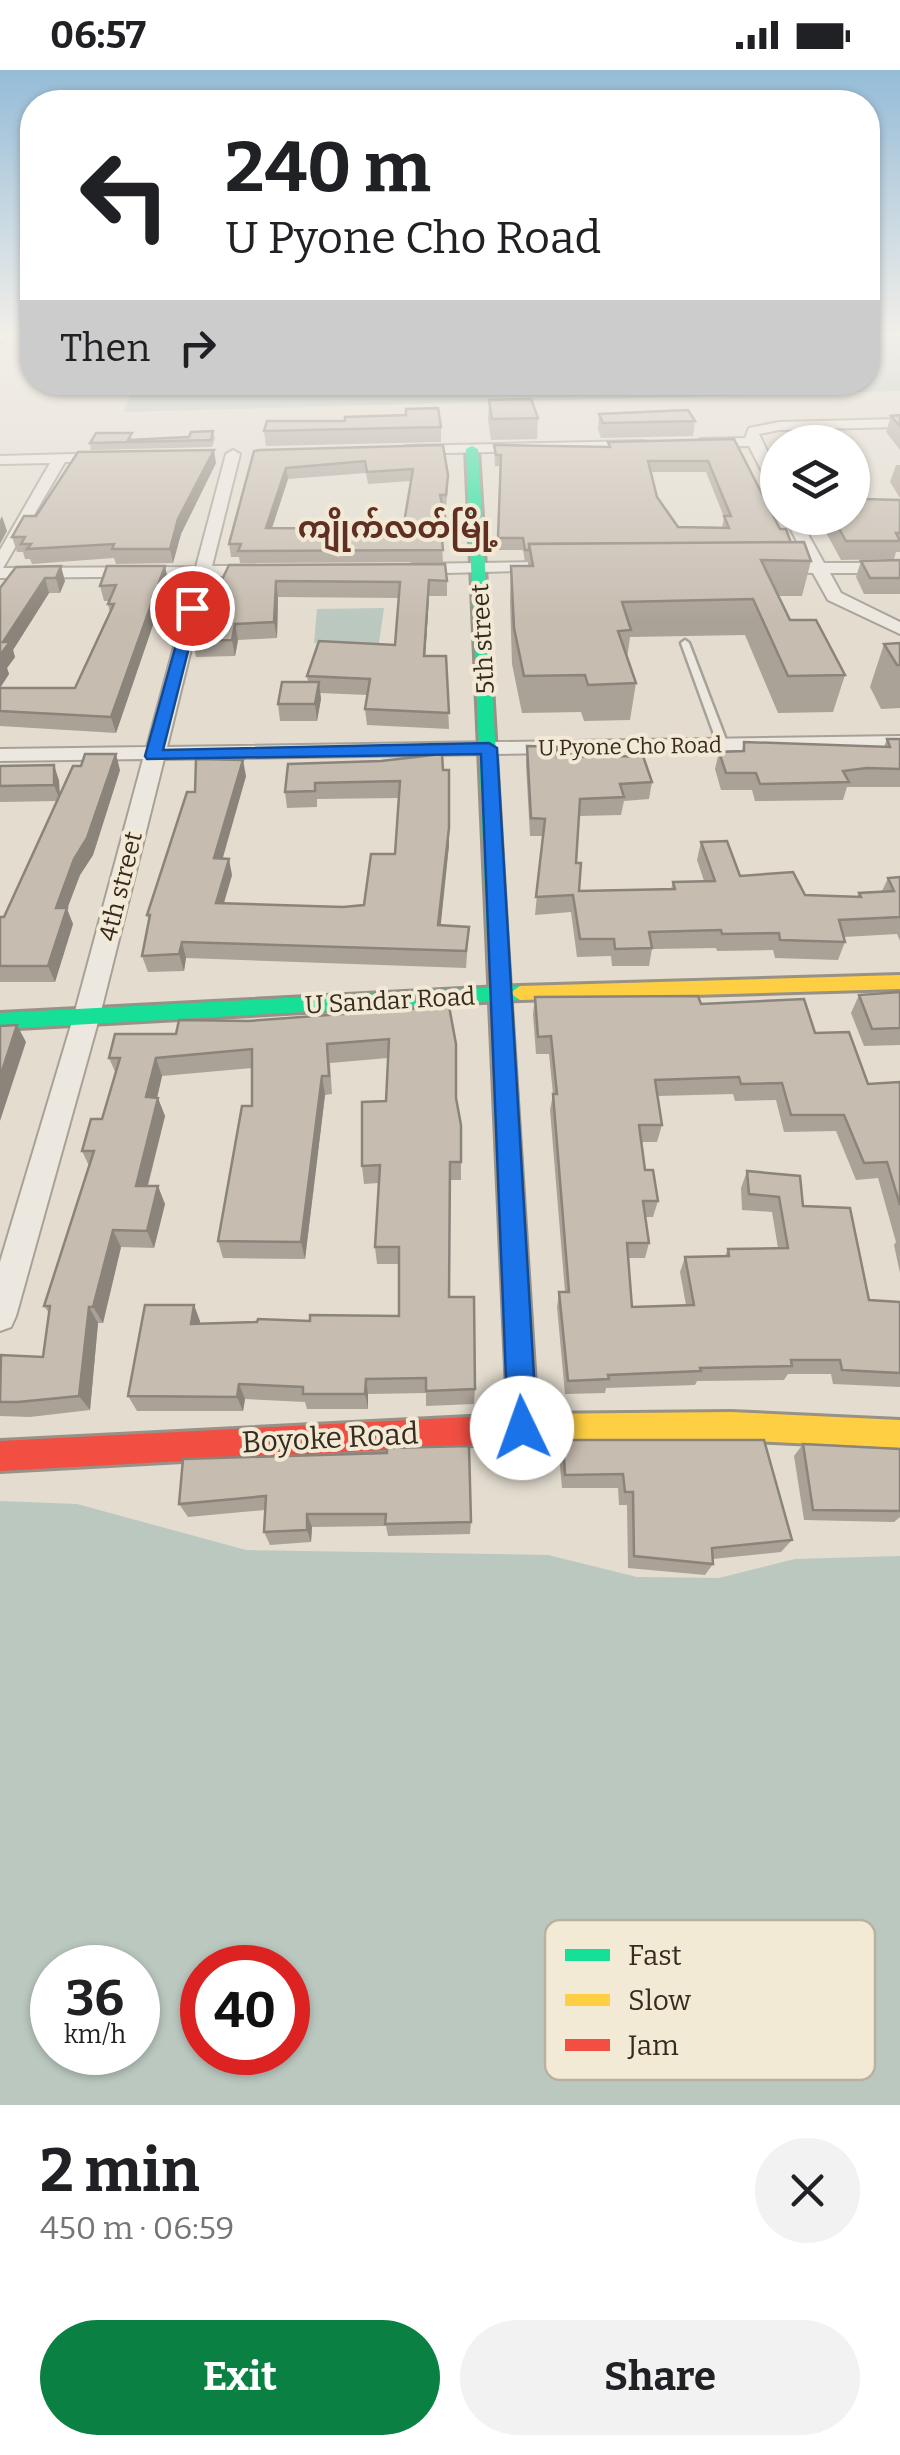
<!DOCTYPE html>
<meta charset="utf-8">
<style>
body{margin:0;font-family:Bitter,"Noto Sans Myanmar",serif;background:#f2f2f2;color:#202124;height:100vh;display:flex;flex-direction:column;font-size:38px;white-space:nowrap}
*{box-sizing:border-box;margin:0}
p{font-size:32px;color:#757577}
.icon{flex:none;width:55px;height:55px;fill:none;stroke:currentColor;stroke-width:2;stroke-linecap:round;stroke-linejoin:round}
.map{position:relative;height:2035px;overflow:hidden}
.side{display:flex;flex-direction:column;background:#fff;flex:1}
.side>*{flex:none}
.hud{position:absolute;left:20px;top:20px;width:860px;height:305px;border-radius:40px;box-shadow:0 2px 8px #0004;background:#fff;color:#202124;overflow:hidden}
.fabs{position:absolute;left:760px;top:355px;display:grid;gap:20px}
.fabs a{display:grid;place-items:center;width:110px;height:110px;border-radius:50%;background:#fff;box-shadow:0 2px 8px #0004;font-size:50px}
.speed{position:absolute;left:30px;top:1875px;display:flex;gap:20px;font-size:50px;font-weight:700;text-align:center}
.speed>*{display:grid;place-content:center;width:130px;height:130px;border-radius:50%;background:#fff;box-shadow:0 2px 8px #0004;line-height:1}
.speed small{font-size:25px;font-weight:400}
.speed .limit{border:15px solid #d22;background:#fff;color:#111}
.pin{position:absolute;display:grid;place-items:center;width:85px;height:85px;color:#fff;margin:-42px;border:5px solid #fff;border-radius:50%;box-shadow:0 2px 10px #0007}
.me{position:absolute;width:110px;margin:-55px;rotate:357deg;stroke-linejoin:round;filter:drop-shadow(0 0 8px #0008)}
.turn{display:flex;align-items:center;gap:35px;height:210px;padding:0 40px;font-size:45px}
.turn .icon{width:130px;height:130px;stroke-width:2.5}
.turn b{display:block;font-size:70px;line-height:85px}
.then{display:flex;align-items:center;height:95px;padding:0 40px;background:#0003;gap:20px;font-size:38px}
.round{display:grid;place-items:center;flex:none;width:105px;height:105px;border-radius:52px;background:#f2f2f2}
.headline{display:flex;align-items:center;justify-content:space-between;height:170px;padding:0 40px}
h1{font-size:60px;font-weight:700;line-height:75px}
.primary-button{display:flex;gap:20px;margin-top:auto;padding:20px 40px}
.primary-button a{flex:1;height:115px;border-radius:60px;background:#0b8043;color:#fff;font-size:40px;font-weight:700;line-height:115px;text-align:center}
.primary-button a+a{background:#f2f2f2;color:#202124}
.status{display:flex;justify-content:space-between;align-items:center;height:70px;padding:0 50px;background:#fff;direction:ltr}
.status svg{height:28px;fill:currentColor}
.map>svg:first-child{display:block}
</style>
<div class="status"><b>06:57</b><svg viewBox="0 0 49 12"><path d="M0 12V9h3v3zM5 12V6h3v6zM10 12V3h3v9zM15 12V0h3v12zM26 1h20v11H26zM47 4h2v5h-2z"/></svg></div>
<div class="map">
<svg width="900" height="2035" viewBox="0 0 900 2035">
<rect width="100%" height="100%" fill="#e3dccf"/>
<g fill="#bac8bf" fill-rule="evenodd">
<path d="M868,267h32v54l-776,21 10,-30h734z"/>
<path d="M384,538l-5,35h-65l3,-34z"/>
<path d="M0,1431l77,3 169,46 302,5 89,22 82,1 76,-19 105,-3v549h-900zM52,1898h86v84h-86zM202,1898h86v84h-86z"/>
</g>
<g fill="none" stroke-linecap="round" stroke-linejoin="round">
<defs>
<path id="lane" d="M685,570l4,3 39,102 -1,2 -9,-2 -37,-102z"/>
<g id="street">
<path d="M900,349v8l-121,3 -20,4 19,40v19l-7,-4 -22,-43 -48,1 -7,-4 7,-4 44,-1 4,-10 30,-6z"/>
<path d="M643,371l5,1v6l-242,6 -7,-4 7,-4z"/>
<path d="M233,380l7,4 -28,112h52l8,5 -8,5h-55l-42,171 733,-11v12l-736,11 -64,256 -84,301 -5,11 -11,4v-69l74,-247 69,-256 -143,2v-12l147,-2 46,-171 -193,2v-28l50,-87 -50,1v-8l108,-3 7,4 -7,4 -43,1 -62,106 193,-1 30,-113z"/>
<path d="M785,448h14l25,45h76v10h-70l11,20 59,29v12l-72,-34 -15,-27 -47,-2 -2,-3 8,-5h36z"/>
<path d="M549,492l8,5 -2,3 -143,4 -8,-5 8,-5z"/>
</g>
<g id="fast">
<path d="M0,267h8l-8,5z"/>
<path d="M472,376l6,3 30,508 -10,7 -10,-7 -22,-508z"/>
<path d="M520,916l10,7 -10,7 -520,29v-16z"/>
</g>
<g id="slow">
<path d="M900,905v14l-380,11 -10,-7 10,-7z"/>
<path d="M731,1342l169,8v28l-169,-8 -203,2 -10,-4 -4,-10 4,-10 10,-4z"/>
</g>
<path id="jam" d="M498,880l10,7 29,460 5,11 -4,10 -10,4 -528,29v-30l508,-26 -20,-458z"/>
</defs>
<use href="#lane" stroke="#a8a197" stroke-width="5"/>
<use href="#street" stroke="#a8a197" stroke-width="4"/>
<use href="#fast" stroke="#989188" stroke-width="6"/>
<use href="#slow" stroke="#989188" stroke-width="6"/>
<use href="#jam" stroke="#989188" stroke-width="6"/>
<use href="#lane" fill="#ece7df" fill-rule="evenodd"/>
<use href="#street" fill="#ece7df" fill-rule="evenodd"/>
<use href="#fast" fill="#16e098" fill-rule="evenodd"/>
<use href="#slow" fill="#ffcf43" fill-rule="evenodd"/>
<use href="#jam" fill="#f24e42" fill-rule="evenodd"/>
</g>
<g fill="#aba297" fill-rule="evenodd">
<path d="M489,330l49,18 -1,21 -46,1 -3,-20z"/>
<path d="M599,344l96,7 -2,15 -92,2 -3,-9z"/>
<path d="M900,345v35l-14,-18 5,-16z"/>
<path d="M441,357v15l-175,4 -2,-15z"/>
<path d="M213,361l2,8 -3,8 -121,3 -1,-7 99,-6z"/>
<path d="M734,369l46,90 11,14 20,18 -9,35h-24l12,24 55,55 -12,37 -55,1 -33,-78 -115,2 -3,22 9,24 -6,37 -46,1 -3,-9 -59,1 -10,-49 -2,-63 1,-35h17v-4h-3l-2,-12h-25l3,-84h-6l-1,-21 114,2v-5zM651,402h55l18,45 -2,11 -44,-1 -21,-30z"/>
<path d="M443,375l5,30v12l-2,20h-3l2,21h-4l2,34 -203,1 -1,-6h-8l-2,-13 25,-93zM366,403l2,11 43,-3 -8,48 -131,-1 16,-49z"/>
<path d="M216,393l-35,71 -8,29 -57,1 -2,-6 -82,6 -2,-5h-5l-2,-7h-6l-5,-15 24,-21z"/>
<path d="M896,395h4v33l-10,-16z"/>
<path d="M865,429l35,1v52h-4l-2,7 -53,1 -23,-42h34z"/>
<path d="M900,490v34h-36l-8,-17 5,-16z"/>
<path d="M229,495l218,16v15h-18l-4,60h21l3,73 -82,-4 -2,-16 2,-14 -47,-2 1,6 -4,22h-37l-2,-17 30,-22 -1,-6 88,-31 4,-47 -121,-1 -1,41 -39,2 -3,16 -39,1 -3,-16z"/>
<path d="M165,496l3,15 -52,152 -116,-7v-38h75l35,-75 -2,-9 2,-3h-6l-4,-15z"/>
<path d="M16,497l49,14 -5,12h-11l-36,57 2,7 -8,11 2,6 -9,14v-100z"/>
<path d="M900,573v65l-19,1 -11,-22 14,-43z"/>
<path d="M887,669h13v48h-53l-4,13 -88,1 -3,-11h-31l-6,-21 4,-17 23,-1 2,-9 140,5z"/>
<path d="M527,676l30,11 95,25 -3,17 -25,2 -3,14 -42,1 -3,47 3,28 92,-2 2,-7 31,-1 -7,-21 4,-18 39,34 65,19 52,1 2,-3 23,-2 6,-13 12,-1v64l-3,-7 -53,3 1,5 -7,18 -63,-2 -2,-8 -56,1 -1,-3 -64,1 -3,17h-37l-1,-10 -34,1 -6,-45 -36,3 8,-79h-13l-4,-72z"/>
<path d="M288,694l161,6v75l-9,80 29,2 -3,41 -280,-10 -2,13 -36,1 -6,-16 7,-35 -2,-6 48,-123 51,-16 -24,83 10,16 -8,28 119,4 21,-2 31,-51 4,-56 -82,1v8l-30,1 -2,-16z"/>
<path d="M54,695l5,16 1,15 60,-26 -27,85 -13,20 -13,34 6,15 -18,58h-55v-65h4l53,-116 -57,1v-36z"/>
<path d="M900,922v53l-36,1 -13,-33 8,-18z"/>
<path d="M535,927l166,7 114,29 53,51 32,-2v191l-6,-28 2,-3 -18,-64 -22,2 -20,-49 -52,1 -8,-32 -41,1 -2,-7 -75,2 4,29 -5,17h-16l4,28 13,31 -5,16h-8l4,26 -4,15h-17l4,49 54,-2 -6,-33 5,-15 40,-1 3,-7 50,-1 -6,-36 -30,-2 -1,-22 6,-17 56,35 66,94 31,2v85l-67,-3 -2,-10h-43l-4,6 -87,1 -2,4 -89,3 -1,5 -40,1 -8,-87 2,-15h6l-15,-182 3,-16 -4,-40h-13l-3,-40z"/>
<path d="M449,936l7,92 5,27v55h-11l-1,117 26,92 -1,15 -48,2v-13l-58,1v15h-61l-2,-7 -60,-3 -2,12h-106l-9,-15 66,-91 6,18 110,-2 89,-5v-52h-22l-2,-17 4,-64 -15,1 -2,-18 24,-65 2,-43 -58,5 2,31 -7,1 -20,164 -82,-1 -5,-17 34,-135v-38l-90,8 -5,22 8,18 -17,70 17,18 -11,44 -33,-1 -18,76h-5l-8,87 -60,7 -30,-1v-57l43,-2 6,-44 -5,-7 45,-140 -7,-15 20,-32 14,-45 -7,-16 67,-24 72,-13z"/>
<path d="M563,1370l229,100 -11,12 -68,7v5l-8,11 -77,-7 -1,-63h-8l-1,-17h-56l-3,-34z"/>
<path d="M803,1374l97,5v68l-6,5 -90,-2 -10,-64z"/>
<path d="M183,1389l288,63 -1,12 -82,2 -2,-10 -74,1 -1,15 -41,3 -6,-13 1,-22 -77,7 -9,-13z"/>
</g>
<g fill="#8b847b">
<path d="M214,380l2,13 -35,71 -8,29 -3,-14 8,-30z"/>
<path d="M286,398l2,11 -20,61 -2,-12z"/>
<path d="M2,446l5,15 -7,13v-24z"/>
<path d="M61,496l4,15 -5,12 -4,-15z"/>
<path d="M165,496l3,15 -52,152 -5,-16z"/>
<path d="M45,508l4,15 -36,57 2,7 -8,11 2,6 -9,14v-33l3,-13z"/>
<path d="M429,510v16l-5,76v-16z"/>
<path d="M276,511l2,16 -1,41 -3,-16z"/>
<path d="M235,554l3,16 -3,16 -3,-16z"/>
<path d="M319,612l2,17 -4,22 -2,-17z"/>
<path d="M116,684l4,16 -27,85 -13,20 -13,34 6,15 -18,58 -7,-16 8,-58z"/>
<path d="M243,690l3,16 -28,99 -4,-17z"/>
<path d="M54,695l5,16 1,20 -6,-16z"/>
<path d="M449,758v17l-10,97 -1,-17z"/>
<path d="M229,789l3,16 -13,44 -3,-16z"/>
<path d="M182,872l4,16 -2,13 -5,-17z"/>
<path d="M17,955l9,17 -26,79v-44z"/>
<path d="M156,988l6,18 -9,39 -7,-18z"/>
<path d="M322,1006l3,19 -20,164 -4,-17z"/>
<path d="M158,1028l7,18 -22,87 -7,-17z"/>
<path d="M158,1116l7,18 -11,44 -7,-17z"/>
<path d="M113,1160l8,17 -18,76 -10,-16z"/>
<path d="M194,1235l6,16 -2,18 -7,-15z"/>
<path d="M89,1237l9,16 -8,87 -11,-14z"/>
<path d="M366,1309l2,15v15l-3,-15z"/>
<path d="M239,1314l6,15 -2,12 -6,-14z"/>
<path d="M307,1444l5,13 -1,15 -4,-12z"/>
</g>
<g fill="#c7bcb0" stroke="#8b847b" stroke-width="2.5" fill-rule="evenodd">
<path d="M531,329l7,19 -46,1 -3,-19z"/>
<path d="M438,338l3,19 -177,4 3,-10h78v-4l61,-2v-6z"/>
<path d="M688,340l7,11 -92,2 -4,-9z"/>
<path d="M900,345v11l-9,-10z"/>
<path d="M213,361l-2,9 -121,3 6,-10h36l-4,7 61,-3 2,-5z"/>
<path d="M734,369l46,90h6l5,14 -262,1v6h-4l-2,-12h-25l3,-83h-5l-2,-10 116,2 -2,-5zM648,391h60l23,55h-7l5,12 -51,-1 -21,-30z"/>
<path d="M443,375l5,30 -2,20h-6l5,21h-5l3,34 -205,1 3,-7h-12l25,-93 6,-1zM365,391l2,11 46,-3 -10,60 -137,-1 20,-60z"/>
<path d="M214,380l-36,69 -8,30h-58l2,-5 -87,5 4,-5h-10l4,-7h-13l12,-21h12l42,-64z"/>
<path d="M852,412l13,17 35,1v33h-4l4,8h-54l-13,-23h19z"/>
<path d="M804,472l7,19 -50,-1 29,60h26l29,55 -57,1 -35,-77 -131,3 9,28 -13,1 18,52 -48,2 -3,-10 -61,1 -10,-48 -3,-62h22l-4,-22z"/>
<path d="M900,490v18h-30l-9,-17z"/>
<path d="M445,494l2,17 -18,-1 -5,76h22l3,57 -84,-4 5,-30 -63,-3 12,-35 76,4 5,-63 -124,-1 -2,41 -39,2 -3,16 -39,1 36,-76z"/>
<path d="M61,496l-5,12h-11l-42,64h7l-10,13v-67l16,-21z"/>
<path d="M107,496h58l-54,151 -111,-6v-23h75l39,-84h-6l8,-19 -16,1z"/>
<path d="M900,573v22h-3l-13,-21z"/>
<path d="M282,612h37l-4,22h-37z"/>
<path d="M887,669h13v30l-33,-1 -24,3 6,11 -89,2 -4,-11h-30l-7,-21 25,-1v-9l146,5z"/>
<path d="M527,676l30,1v10l86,-1 9,26 -32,2 4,13 -44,2 -4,64h5l-2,28 96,-2 -2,-7 42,-1 -14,-39 26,-1 13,35 53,-4 12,23 56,2 -2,-4 35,-2 -6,-13 12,-1v40l-61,3 6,22 -65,-2 -1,-7 -57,1 -1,-4 -72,2 3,16 -37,1 -1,-10h-34l-7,-44 -37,2 9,-78 -14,-1z"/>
<path d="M85,684h31l-29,84 -13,21 -18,49h11l-19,58h-48v-49h4l69,-151h8z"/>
<path d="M442,684l1,16h6v58l-11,97 31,2 -3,24 -284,-9 -3,12 -37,2 8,-41h-3l40,-123h8l1,-33 47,1 -29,98 15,1 -13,44 127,4 21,-2 7,-51h24l5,-73 -85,2v8l-30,1 3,-28 93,-3z"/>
<path d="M54,695v20l-54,1v-20z"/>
<path d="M900,922v36l-28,1 -13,-34z"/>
<path d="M698,926l3,8 103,-5 11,34 34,-1 19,52 32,-2v123l-13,-43 -23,1 -20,-48h-53l-9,-32 -41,1 -2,-7 -84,3 7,45h-23l6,45h8l5,31h-15l6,42h-22l5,64 62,-2 -9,-48 44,-1 -1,-7 60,-1 -9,-51 -30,-3 -2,-23 53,5 3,30 47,2 19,92 31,2v71l-58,-3 -2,-10h-49l1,6 -92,2 1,3 -93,4 1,4 -41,2 -9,-89h10l-16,-198h4l-6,-58 -13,1 -3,-40z"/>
<path d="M449,936l7,38v54l5,27v37h-11l-1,135h25l1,92 -49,2v-13l-60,1 -1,15h-62v-7l-64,-3 -2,13 -109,-1 17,-91h49l-3,19 66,-2 1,-3 52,2v-6l89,1v-69h-24l5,-82 -18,1v-64l24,-1 3,-62 -62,5 2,32h-7l-21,166 -83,-1 24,-135h10v-57l-96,9 -10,39 12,1 -22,88h22l-11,45 -34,-1 -20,77h-4l-10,89 -61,6h-18l1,-47 42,2 7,-51h-6l50,-155h-12l9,-32h11l18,-61h-11l6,-24h61l3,-14 69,1z"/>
<path d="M17,955l-17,52v-51z"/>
<path d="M563,1370h201l28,100 -80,8 1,16 -79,-8 -1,-64h-8l-2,-18 -58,1z"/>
<path d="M803,1374l97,5v62l-87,-1z"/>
<path d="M469,1376l2,76 -86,2 1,-10h-79v16l-43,2 2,-36 -87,8 4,-45 204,-6v-5z"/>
</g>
<linearGradient id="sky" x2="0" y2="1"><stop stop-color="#95bcd8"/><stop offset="0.48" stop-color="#f2efe9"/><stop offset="1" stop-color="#f2efe9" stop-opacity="0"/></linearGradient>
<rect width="900" height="551" fill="url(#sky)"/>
<path fill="#1a73e8" stroke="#114b97" stroke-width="2.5" d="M187,535l12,3 -36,142 326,-7 8,5 40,680 -4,11 -11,4 -10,-4 -4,-11 -27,-674 -334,5 -2,-3z"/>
<g text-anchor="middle" stroke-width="8" stroke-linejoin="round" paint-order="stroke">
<g font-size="22" fill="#372b20" stroke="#f3ead6">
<text transform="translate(630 676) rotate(-1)" y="8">U Pyone Cho Road</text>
</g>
<g font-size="25" fill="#372b20" stroke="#f3ead6">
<text transform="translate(482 569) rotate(-93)" y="9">5th street</text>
<text transform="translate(120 816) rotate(-76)" y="9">4th street</text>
<text transform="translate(390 930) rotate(-3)" y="9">U Sandar Road</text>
</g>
<g font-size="30" font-weight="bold" fill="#602f23" stroke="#f3ead6">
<text x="398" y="468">ကျိုက်လတ်မြို့</text>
</g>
<g font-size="30" fill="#372b20" stroke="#f3ead6">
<text transform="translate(330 1368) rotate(-3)" y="10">Boyoke Road</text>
</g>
</g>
<rect x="545" y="1850" width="330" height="160" rx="15" fill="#f3ead6" stroke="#bbb19f" stroke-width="2.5"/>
<rect x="565" y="1879" width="45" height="12" fill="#16e098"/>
<rect x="565" y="1924" width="45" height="12" fill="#ffcf43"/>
<rect x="565" y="1969" width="45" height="12" fill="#f24e42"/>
<g font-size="28" fill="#372b20">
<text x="628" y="1895">Fast</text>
<text x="628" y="1940">Slow</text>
<text x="628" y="1985">Jam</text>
</g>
</svg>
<div class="fabs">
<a><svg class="icon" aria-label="layers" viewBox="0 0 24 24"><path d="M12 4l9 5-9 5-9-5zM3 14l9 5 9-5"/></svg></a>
</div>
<div class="speed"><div>36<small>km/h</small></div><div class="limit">40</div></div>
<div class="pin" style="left:192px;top:538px;background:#d93025"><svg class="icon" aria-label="arrive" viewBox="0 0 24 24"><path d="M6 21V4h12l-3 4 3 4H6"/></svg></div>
<svg class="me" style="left:522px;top:1358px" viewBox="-20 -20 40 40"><circle r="19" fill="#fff"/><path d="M0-13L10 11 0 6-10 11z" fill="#1a73e8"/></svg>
<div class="hud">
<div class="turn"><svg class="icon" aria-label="left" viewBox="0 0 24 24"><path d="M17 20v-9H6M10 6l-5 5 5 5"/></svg><div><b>240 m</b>U Pyone Cho Road</div></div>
<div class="then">Then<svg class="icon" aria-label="right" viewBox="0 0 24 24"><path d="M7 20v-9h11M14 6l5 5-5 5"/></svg></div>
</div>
</div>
<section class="side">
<div class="headline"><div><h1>2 min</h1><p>450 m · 06:59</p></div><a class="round"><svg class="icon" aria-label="close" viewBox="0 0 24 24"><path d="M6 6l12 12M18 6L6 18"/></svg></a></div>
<div class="primary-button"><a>Exit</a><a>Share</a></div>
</section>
